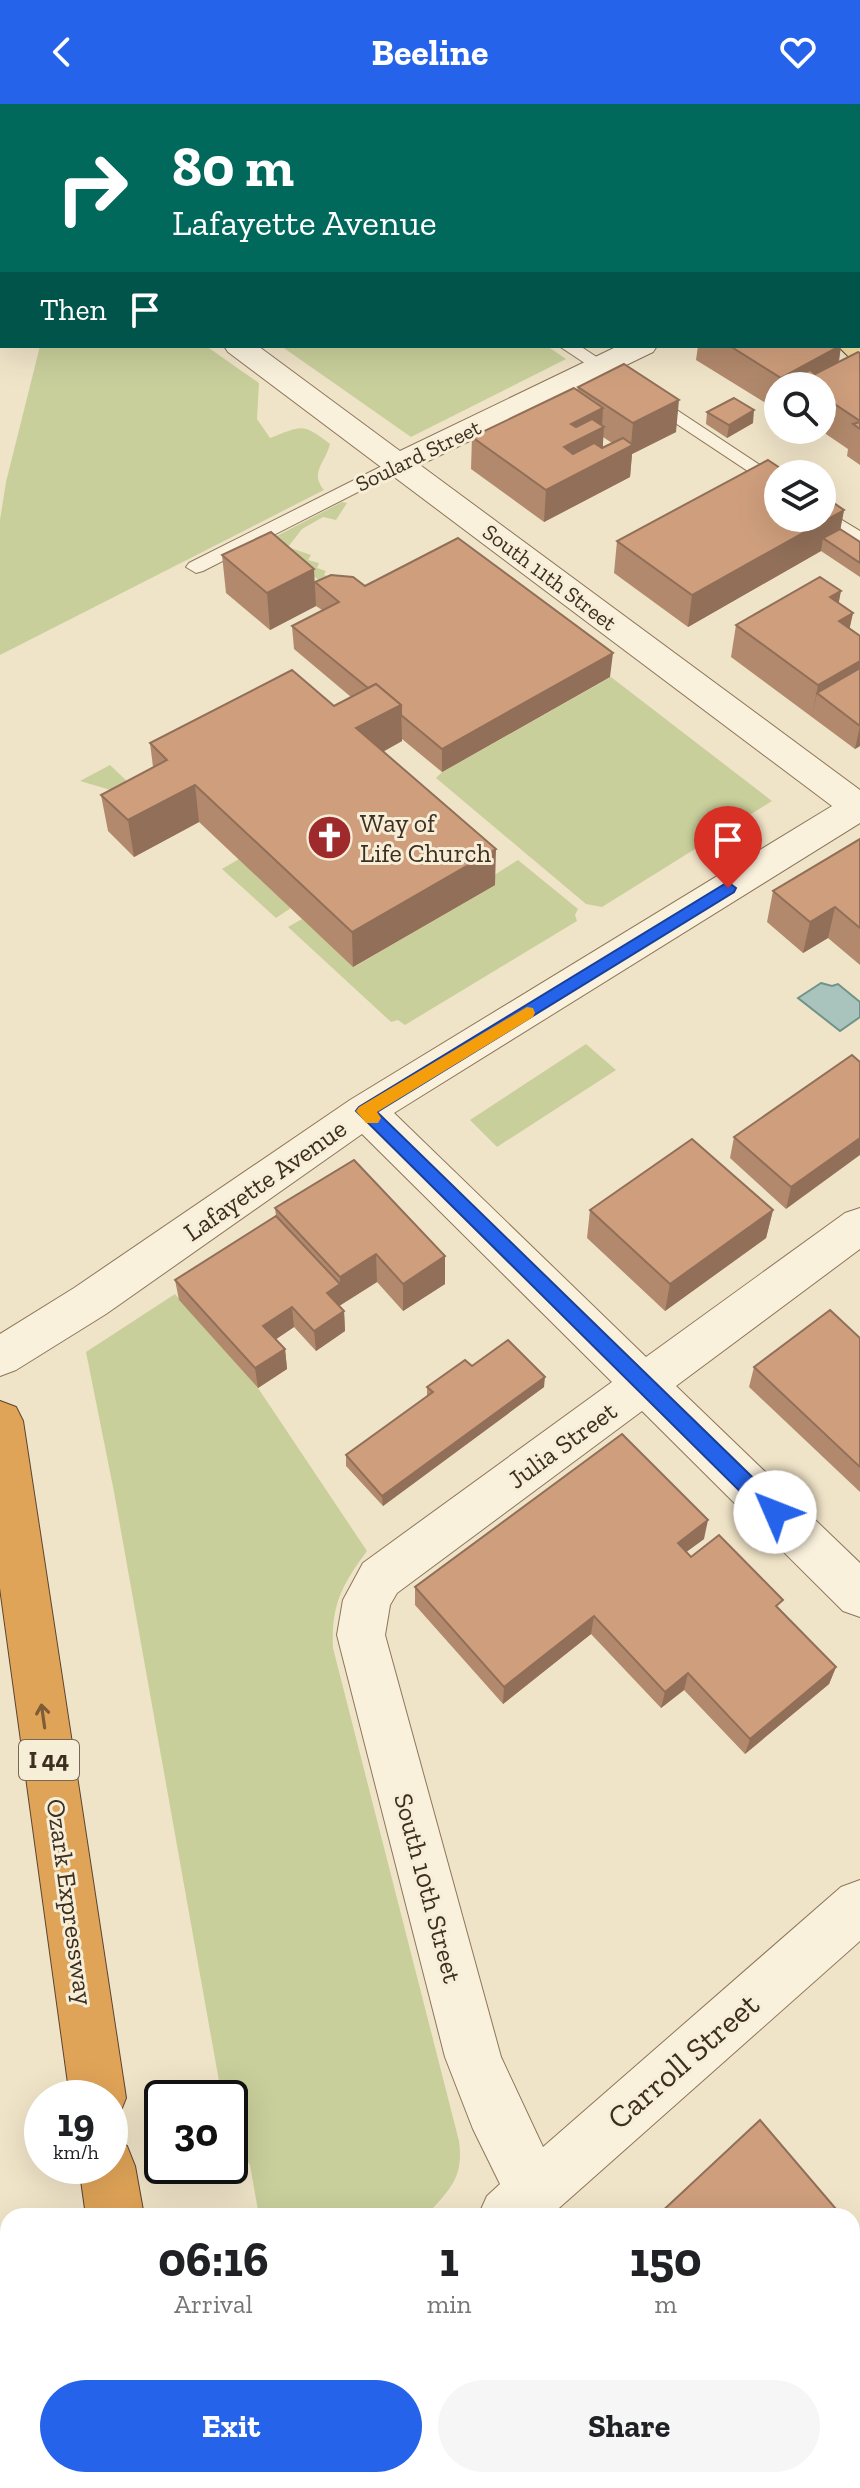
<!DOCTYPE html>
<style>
body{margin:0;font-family:"Zilla Slab",serif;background:#f6f6f6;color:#202124;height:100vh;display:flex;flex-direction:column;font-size:30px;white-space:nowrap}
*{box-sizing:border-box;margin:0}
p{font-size:26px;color:#757577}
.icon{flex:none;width:44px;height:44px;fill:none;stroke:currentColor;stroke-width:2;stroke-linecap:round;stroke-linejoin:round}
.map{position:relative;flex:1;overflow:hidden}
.sheet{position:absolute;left:0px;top:2104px;width:860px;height:280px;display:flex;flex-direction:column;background:#fff;border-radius:24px 24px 0 0;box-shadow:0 8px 32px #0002}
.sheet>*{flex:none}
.top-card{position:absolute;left:0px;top:0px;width:860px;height:244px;box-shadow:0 8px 32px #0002;background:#00695c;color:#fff;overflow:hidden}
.tools{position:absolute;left:764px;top:268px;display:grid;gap:16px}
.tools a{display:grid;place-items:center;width:72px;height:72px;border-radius:50%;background:#fff;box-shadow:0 8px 32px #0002;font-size:40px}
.speed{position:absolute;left:24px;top:1976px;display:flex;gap:16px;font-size:40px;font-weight:700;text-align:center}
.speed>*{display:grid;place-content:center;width:104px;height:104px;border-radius:50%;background:#fff;box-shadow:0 8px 32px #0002;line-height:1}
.speed small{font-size:20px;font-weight:400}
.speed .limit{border:4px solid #111;border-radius:12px;background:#fff;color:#111}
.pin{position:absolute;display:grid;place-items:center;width:68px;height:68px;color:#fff;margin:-82px -34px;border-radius:50% 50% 50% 0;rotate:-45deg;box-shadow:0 0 8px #0007}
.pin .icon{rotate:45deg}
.me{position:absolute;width:88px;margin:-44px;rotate:314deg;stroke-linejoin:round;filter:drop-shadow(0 0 6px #0008)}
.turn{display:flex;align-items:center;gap:28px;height:168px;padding:0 40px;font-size:36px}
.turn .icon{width:104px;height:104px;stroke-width:2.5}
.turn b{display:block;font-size:56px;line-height:68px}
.then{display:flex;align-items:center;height:76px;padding:0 40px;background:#0003;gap:16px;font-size:30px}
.eta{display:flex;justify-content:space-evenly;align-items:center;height:136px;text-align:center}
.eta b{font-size:48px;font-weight:700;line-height:56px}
.cta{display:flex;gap:16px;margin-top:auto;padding:16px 40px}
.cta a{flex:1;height:92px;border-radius:48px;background:#2563eb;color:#fff;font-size:32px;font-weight:700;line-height:92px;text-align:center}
.cta a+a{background:#f6f6f6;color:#202124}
header{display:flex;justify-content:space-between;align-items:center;height:104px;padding:0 40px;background:#2563eb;color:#fff;font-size:36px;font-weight:700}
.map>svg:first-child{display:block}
</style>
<header><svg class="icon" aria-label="back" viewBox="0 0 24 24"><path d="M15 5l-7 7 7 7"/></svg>Beeline<svg class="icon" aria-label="heart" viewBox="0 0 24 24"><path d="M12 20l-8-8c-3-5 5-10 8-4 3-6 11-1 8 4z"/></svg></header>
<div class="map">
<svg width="860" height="2384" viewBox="0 0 860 2384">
<rect width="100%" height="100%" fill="#f0e4c8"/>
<g fill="#c9cf9b">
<path d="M40,242h166l53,37 -2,36 13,19c32,-12 32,-16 60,6 -4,18 -21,28 -6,46l-324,165v-135l6,-38z"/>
<path d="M281,242h266l19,13 -155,78z"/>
<path d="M342,398l5,1 -11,17 -13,-3 -21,12 -14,18 23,8 -3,5 11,3 -2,5 9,3 -2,4 11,3 -5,12 -59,-51z"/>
<path d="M611,573l161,124 -170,106 -16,-3 -150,-126 6,-6z"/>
<path d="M110,661l38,36 -68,-20z"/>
<path d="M239,755l52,49 -15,10 -54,-49z"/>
<path d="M518,756l60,49 -3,6 2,6 -172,104 -7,-5 -7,2 -103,-95 14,-8 52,48 140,-82 -6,-6z"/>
<path d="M586,940l30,26 -119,77 -27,-27z"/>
<path d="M175,1190l83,94 109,163c-25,34 -36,54 -34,97l126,493c5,37 -9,48 -33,75h-167l-9,-51 -20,-29v-38h-8l-108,-606 -28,-140z"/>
</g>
<path fill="#a9c4bc" stroke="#6f938a" stroke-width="2" d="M821,879l11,3 6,-2 22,18v15l-20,14 -42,-33z"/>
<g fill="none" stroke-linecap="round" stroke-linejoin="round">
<defs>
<g id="service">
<path d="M779,0h16l2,2h-16z"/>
<path d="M858,36l2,1v10l-2,-1z"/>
<path d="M559,242h21l198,131v14z"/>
<path d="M398,354l9,6 -2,4 -202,103 -7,2 -10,-6 3,-4z"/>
<path d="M822,404l38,23v15l-45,-28h7z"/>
</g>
<g id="minor">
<path d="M860,127v18l-2,1v-18z"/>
<path d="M224,242h34l142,105 218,-105h39l-4,6 -233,113 440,325v33l-466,290 252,244 199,-144 15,-5v41l-184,137 184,177v54l-17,-6 -201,-200 -245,182 -7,12 -5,30 116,422 42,90 298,-260 19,-7v61l-310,275h-72l9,-20 13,-12 -27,-55 -28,-72 -108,-422 6,-35 20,-37 249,-181 -250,-248 -256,180 -90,56 -16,6v-42l74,-46 276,-188 482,-294 -604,-454z"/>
<path d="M385,2376h62l3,8h-62z"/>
</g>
<g id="primary">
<path d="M472,0h28l1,2h-28z"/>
<path d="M858,197l2,1v18l-2,-1z"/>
<path d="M858,234l2,1v21l-11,-3 -11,-11h20z"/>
</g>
<g id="motorway">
<path d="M2,198v22l-2,1v-22z"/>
<path d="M0,1297l16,6 7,14 103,677 -8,20 -8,3v-23h-40l-70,-510z"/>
<path d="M110,2035l17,7 8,20 9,50h-58l-7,-50h31z"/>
<path d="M122,2376h62l1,8h-62z"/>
</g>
</defs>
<use href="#service" stroke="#8d765c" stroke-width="2"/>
<use href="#minor" stroke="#8d765c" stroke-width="2"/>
<use href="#primary" stroke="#5b4430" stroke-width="2"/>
<use href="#motorway" stroke="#5b4430" stroke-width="2"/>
<use href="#service" fill="#faf1dc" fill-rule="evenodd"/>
<use href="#minor" fill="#faf1dc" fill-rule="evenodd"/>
<use href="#primary" fill="#f3d9a0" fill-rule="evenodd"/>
<use href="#motorway" fill="#e0a458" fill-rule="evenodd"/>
</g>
<g fill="#b2896c" fill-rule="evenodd">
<path d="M833,0h27v33l-2,-1v-30h-25z"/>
<path d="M698,242h143l-2,16 21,-9v112l-13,-9 1,-7 -28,-19h2v-44h-44v23l-1,1 -81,-50z"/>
<path d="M578,283l98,45 -44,22 -2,23 -86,45 -73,-53 1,-32 106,-47zM603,333l9,6 -9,5z"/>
<path d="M707,308l46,11 -26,15 -21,-14z"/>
<path d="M844,406l-4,19 20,13v35l-39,-26 -133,76 -74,-54 3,-32z"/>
<path d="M222,451l93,27 50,4 245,91 -168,95 -40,-33v2l-19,11 112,133 -142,82 -154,-145 -65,35 -26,-26 -7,-36 52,-28 -3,-24 184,-37 17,-9 -57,-48 -2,-23 30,-16 -6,-4 -46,24 -44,-37z"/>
<path d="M839,499l14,10 -4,15 11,8v110l-5,3 -124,-92 5,-32z"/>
<path d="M860,735v126l-32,-27 -25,15 -36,-31 6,-31z"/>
<path d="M852,951l-66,154 -56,-51 4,-21z"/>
<path d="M275,1104l170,48v28l-42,27 -26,-29 -38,24 5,5 1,20 -29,20 -22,-24 -18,12 9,10 2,20 -29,19 -79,-88 -4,-20 101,-64z"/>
<path d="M590,1106h183l-7,28 -101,73 -78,-73z"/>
<path d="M860,1234v154l-111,-105 5,-20z"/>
<path d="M472,1262l72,21 -161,119 -37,-40v-11l81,-58v-10z"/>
<path d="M704,1435l-18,13 5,5 89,53 56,57 -7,17 -84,70 -61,-64 -23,18 -70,-74 -88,70 -88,-99v-18z"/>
<path d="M552,2376h161l-8,8h-147z"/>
</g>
<g fill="#916f58">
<path d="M840,242h1l-5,31 -49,5 -1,4h-6l1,-8z"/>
<path d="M679,296l-3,32 -44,22 -2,23 -86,45 2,-32 85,-44 2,-23z"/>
<path d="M603,304l-1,20 2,-1 -2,32 -40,20 2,-32 7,-23z"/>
<path d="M754,306l-1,13 -26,15 2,-13z"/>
<path d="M844,406l-6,32 -15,-4 -2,13 -133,76 4,-32z"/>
<path d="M314,465l2,37 -46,24 -3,-37z"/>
<path d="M841,487l-6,32 -5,-26z"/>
<path d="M853,509l-7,32 -7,-24z"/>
<path d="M613,549l-3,24 -168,95v-23z"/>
<path d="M860,557v28l-43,4 -5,24 6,-32z"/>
<path d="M401,601l1,36 -44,24 -2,-37z"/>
<path d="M860,622v20l-5,3z"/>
<path d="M195,681l4,37 -65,35 -6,-37z"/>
<path d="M496,745l-1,36 -142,82 -1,-35z"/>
<path d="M835,803l-7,31 -25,15 7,-31z"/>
<path d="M860,1034v17l-74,54 5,-22z"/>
<path d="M773,1106l-7,28 -101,73 5,-27z"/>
<path d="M376,1150l1,28 -49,31 -1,-20 13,-9v-7z"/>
<path d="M445,1152v28l-42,27v-27z"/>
<path d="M292,1203l2,20 -28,19 -3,-20z"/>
<path d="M344,1207l1,20 -29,20 -2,-20z"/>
<path d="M285,1245l2,20 -29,19 -3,-20z"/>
<path d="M545,1273l-1,10 -161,119 -1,-10z"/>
<path d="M708,1416l-4,19 -30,22 4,-18z"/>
<path d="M594,1512l-3,18 -88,70 1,-17z"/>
<path d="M836,1563l-7,17 -84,70 5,-15z"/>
<path d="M688,1569l-4,17 -23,18 4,-16z"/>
</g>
<g fill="#cf9f7d" stroke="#916f58" stroke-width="2">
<path d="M845,0h15v8l-2,-1v-5h-9z"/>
<path d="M730,242h110l-59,32z"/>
<path d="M858,248l2,1v68l-36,-24 -2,1v-12h-28l-7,-4 23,-12 5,4z"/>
<path d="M624,260l55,36 -46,23 -55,-36z"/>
<path d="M574,284l29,20 -32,16 5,3 16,-8 12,8 -40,20 9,7 21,-11 8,5 21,-10 10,7 -87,45 -74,-53z"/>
<path d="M734,294l20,12 -25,15 -22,-13z"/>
<path d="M860,318v7l-7,-5z"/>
<path d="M768,356l21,14h-11v44h44v-23l22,15 -152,85 -75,-54z"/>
<path d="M840,425l20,13v21l-37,-25z"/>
<path d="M271,428l43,37 -47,24 -45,-38z"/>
<path d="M458,434l155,115 -171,96 -41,-34v-10l-25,-21 -8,4 -76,-62 47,-24 -24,-20 16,-7 22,2 12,9z"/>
<path d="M820,473l21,14 -11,6 23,16 -14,8 21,15v25l-42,24 -82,-60z"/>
<path d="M860,564v58l-43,-33z"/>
<path d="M292,566l42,36 42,-22 25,21 -45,23 140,121 -144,83 -157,-147 -67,35 -27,-25 66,-35 -17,-17z"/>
<path d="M860,735v89l-25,-21 -25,15 -37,-31z"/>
<path d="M852,951l8,7v76l-69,49 -57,-50z"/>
<path d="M692,1035l81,71 -103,74 -80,-74z"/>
<path d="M354,1056l91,96 -42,28 -27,-30 -36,23 -65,-69z"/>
<path d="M276,1112l64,68 -13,9 17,18 -30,20 -22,-24 -29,19 22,23 -30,19 -80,-88z"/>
<path d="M830,1206l30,28v129l-106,-100z"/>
<path d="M508,1236l37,37 -163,119 -36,-41 87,-63 -6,-5 38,-27 7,6z"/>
<path d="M622,1330l86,86 -30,23 13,14 28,-22 64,65 -7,6 60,61 -86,72 -62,-66 -23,19 -71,-76 -90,71 -89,-100z"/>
<path d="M760,2016l82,96h-185z"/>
<path d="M852,2124l8,10v94l-8,8z"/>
<path d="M557,2376h156l-8,8h-142z"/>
</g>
<defs><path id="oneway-shaft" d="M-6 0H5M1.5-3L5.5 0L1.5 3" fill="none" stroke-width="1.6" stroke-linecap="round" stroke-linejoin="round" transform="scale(2)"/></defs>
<use stroke="#7e5d36" href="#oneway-shaft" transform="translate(43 1612) rotate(-98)"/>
<path fill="#2563eb" stroke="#184099" stroke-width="2" d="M728,778l8,6 -2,4 -357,220 405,394 3,6 -3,7 -7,2 -7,-2 -412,-408 3,-4z"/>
<path fill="#f59e0b" d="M527,903l6,1 2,5 -2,4 -156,95 4,6 -3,5h-12l-10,-12 3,-4z"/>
<defs>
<symbol id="church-disc" viewBox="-11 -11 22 22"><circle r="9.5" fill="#9e2a2b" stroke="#f7eed8"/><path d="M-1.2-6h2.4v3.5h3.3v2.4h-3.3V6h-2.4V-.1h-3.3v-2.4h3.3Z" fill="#fff"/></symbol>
</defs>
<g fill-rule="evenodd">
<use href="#church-disc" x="304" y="708" width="51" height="51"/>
</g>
<g text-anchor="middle" stroke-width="6" stroke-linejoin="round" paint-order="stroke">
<g font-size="22" fill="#3d2e20" stroke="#f7eed8">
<text transform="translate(418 351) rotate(-26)" y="8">Soulard Street</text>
<text transform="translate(550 473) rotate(37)" y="8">South 11th Street</text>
</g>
<rect fill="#f7eed8" stroke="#756857" stroke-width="2" x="19" y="1636" width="60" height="40" rx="6"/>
<g font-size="24" font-weight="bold" fill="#3d2e20">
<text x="49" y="1664">I 44</text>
</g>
<g font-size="26" fill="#3d2e20" stroke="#f7eed8" text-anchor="start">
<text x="360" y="728">Way of<tspan x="360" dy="30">Life Church</tspan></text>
</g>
<g font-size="26" fill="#3d2e20" stroke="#f7eed8">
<text transform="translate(265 1076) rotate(-35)" y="9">Lafayette Avenue</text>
<text transform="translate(562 1341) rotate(-36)" y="9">Julia Street</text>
<text transform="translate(428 1784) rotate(75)" y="9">South 10th Street</text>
<text transform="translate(70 1798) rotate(82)" y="9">Ozark Expressway</text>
</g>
<g font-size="32" fill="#3d2e20" stroke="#f7eed8">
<text transform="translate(683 1957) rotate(-41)" y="11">Carroll Street</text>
</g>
</g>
</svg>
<div class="tools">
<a><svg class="icon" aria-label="search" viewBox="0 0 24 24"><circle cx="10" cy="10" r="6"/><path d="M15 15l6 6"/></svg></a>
<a><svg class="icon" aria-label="layers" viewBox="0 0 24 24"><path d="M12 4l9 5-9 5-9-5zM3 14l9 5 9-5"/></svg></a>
</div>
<div class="speed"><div>19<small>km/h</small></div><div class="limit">30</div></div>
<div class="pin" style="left:728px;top:784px;background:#d93025"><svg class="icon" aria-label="arrive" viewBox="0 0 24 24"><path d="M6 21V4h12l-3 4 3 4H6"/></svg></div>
<svg class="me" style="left:775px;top:1408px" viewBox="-20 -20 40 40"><circle r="19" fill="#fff"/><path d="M0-13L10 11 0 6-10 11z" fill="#2563eb"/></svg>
<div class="top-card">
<div class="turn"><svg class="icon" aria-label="right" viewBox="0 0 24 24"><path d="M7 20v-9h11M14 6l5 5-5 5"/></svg><div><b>80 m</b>Lafayette Avenue</div></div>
<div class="then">Then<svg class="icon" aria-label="arrive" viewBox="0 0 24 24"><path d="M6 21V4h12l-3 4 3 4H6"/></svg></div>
</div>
<section class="sheet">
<div class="eta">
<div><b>06:16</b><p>Arrival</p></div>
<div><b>1</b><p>min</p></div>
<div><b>150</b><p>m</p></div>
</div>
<div class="cta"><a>Exit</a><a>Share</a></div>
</section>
</div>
